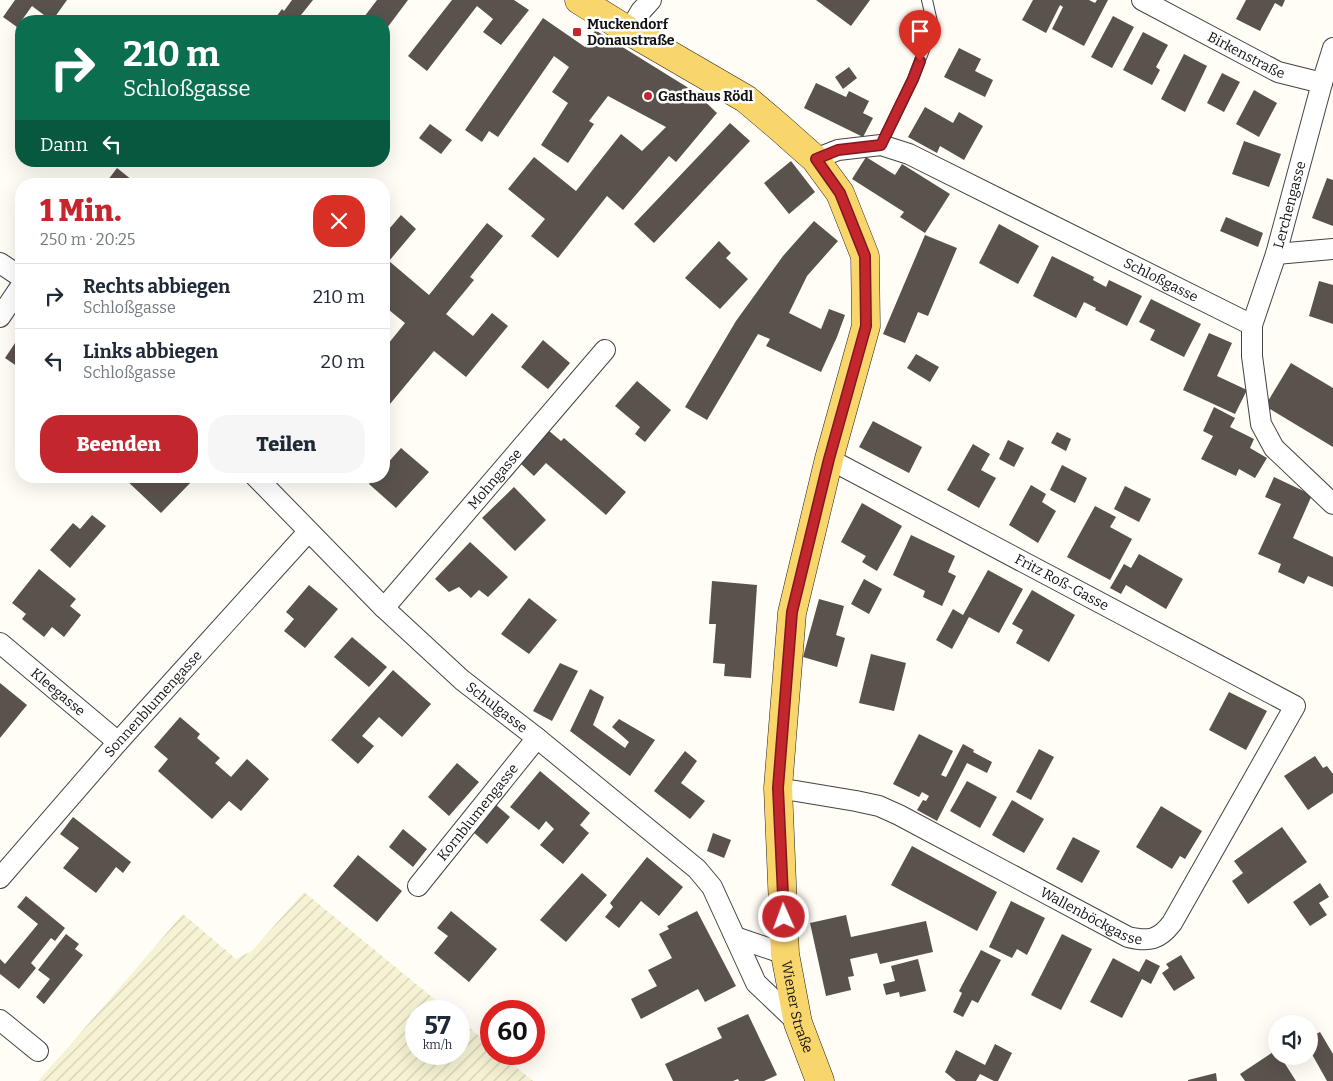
<!DOCTYPE html>
<html lang="de">
<meta charset="utf-8">
<style>
body{margin:0;font-family:Bitter,serif;background:#f6f6f7;color:#1f2937;height:100vh;display:flex;flex-direction:column;font-size:19px;white-space:nowrap}
*{box-sizing:border-box;margin:0}
p{font-size:16px;color:#747a83}
.icon{flex:none;width:28px;height:28px;fill:none;stroke:currentColor;stroke-width:2;stroke-linecap:round;stroke-linejoin:round}
.map{position:relative;flex:1;overflow:hidden}
.details{position:absolute;left:15px;top:178px;width:375px;height:305px;display:flex;flex-direction:column;background:#fff;border-radius:20px;box-shadow:0 5px 20px #0002}
.details>*{flex:none}
.guide{position:absolute;left:15px;top:15px;width:375px;height:152px;border-radius:20px;box-shadow:0 5px 20px #0002;background:#0b6e4f;color:#fff;overflow:hidden}
.buttons{position:absolute;left:1268px;top:1015px;display:grid;gap:10px}
.buttons a{display:grid;place-items:center;width:50px;height:50px;border-radius:50%;background:#fff;box-shadow:0 5px 20px #0002;font-size:25px}
.speed{position:absolute;left:405px;top:1000px;display:flex;gap:10px;font-size:25px;font-weight:700;text-align:center}
.speed>*{display:grid;place-content:center;width:65px;height:65px;border-radius:50%;background:#fff;box-shadow:0 5px 20px #0002;line-height:1}
.speed small{font-size:12px;font-weight:400}
.speed .limit{border:8px solid #d22;background:#fff;color:#111}
.pin{position:absolute;display:grid;place-items:center;width:42px;height:42px;color:#fff;margin:-51px -21px;border-radius:50% 50% 50% 0;rotate:-45deg;box-shadow:0 0 5px #0007}
.pin .icon{rotate:45deg}
.me{position:absolute;width:55px;margin:-28px;rotate:358deg;stroke-linejoin:round;filter:drop-shadow(0 0 4px #0008)}
.turn{display:flex;align-items:center;gap:18px;height:105px;padding:0 25px;font-size:22px}
.turn .icon{width:65px;height:65px;stroke-width:2.5}
.turn b{display:block;font-size:35px;line-height:42px}
.then{display:flex;align-items:center;height:48px;padding:0 25px;background:#0003;gap:10px;font-size:19px}
.round{display:grid;place-items:center;flex:none;width:52px;height:52px;border-radius:20px;background:#f6f6f7}
.overview{display:flex;align-items:center;justify-content:space-between;height:85px;padding:0 25px}
h1{font-size:30px;font-weight:800;line-height:38px;color:#c4262e}
.button{display:flex;gap:10px;margin-top:auto;padding:10px 25px}
.button a{flex:1;height:58px;border-radius:20px;background:#c4262e;color:#fff;font-size:20px;font-weight:800;line-height:58px;text-align:center}
.button a+a{background:#f6f6f7;color:#1f2937}
ul{padding:0;list-style:none}
li{display:flex;align-items:center;gap:15px;height:65px;padding:0 25px;border-top:1px solid #e0e1e3}
li div{flex:1}
li b{display:block;font-size:19px}
li em{font-style:normal}
.map>svg:first-child{display:block}
</style>
<div class="map">
<svg width="1333" height="1081" viewBox="0 0 1333 1081">
<defs>
<pattern id="farmland-furrows" width="10" height="10" patternUnits="userSpaceOnUse" patternTransform="scale(1.25)"><rect width="10" height="10" fill="#f6f3d4"/><path d="M-1 1l2-2M0 10L10 0M9 11l2-2" fill="none" stroke="#d2cfb5"/></pattern>
</defs>
<rect width="100%" height="100%" fill="#fffdf5"/>
<path fill="url(#farmland-furrows)" d="M304,892l145,119h-33v43h43v-35l32,27v8h9l33,27h-495l33,-37 112,-130 53,45 16,-8z"/>
<g fill="#5a524d">
<path d="M15,0h52l-15,21 -20,-15 -15,21 -14,-10z"/>
<path d="M292,0h21l-12,15 9,6h-37l9,-12 2,2z"/>
<path d="M377,0h31l-24,32v-11h-23z"/>
<path d="M452,0h62l15,10 -28,35 -18,-13 10,-13 -16,-13 -50,65 -19,-15z"/>
<path d="M816,0h54l-19,26z"/>
<path d="M1033,0h56l6,3 2,-3h11l-24,46 -32,-17 11,-22 -3,-2 -14,28 -24,-13z"/>
<path d="M1246,0h39l-3,7 -7,-4 -15,28 -24,-12z"/>
<path d="M1113,16l21,11 -22,41 -21,-11z"/>
<path d="M543,18l42,29 10,-17 100,62 22,21 -41,49 -7,-6 -46,54 -16,-14 -49,62 -27,-22 14,-17 -37,-30 26,-32 42,34 45,-57 21,17 24,-24 -58,-31 -19,25 5,3 -26,39 -27,-18 27,-42 -16,-11 17,-25 -15,-11 -56,81 -9,-6 -7,11 -17,-12z"/>
<path d="M1143,32l25,13 -12,22 4,3 -8,15 -29,-15z"/>
<path d="M959,48l22,11 -6,12 18,9 -8,17 -41,-20z"/>
<path d="M1184,54l23,12 -22,46 -24,-13z"/>
<path d="M849,67l8,11 -14,11 -8,-12z"/>
<path d="M1222,73l18,9 -16,30 -17,-9z"/>
<path d="M816,83l30,14 3,-6 20,10 -6,12 10,5 -10,19 -59,-29z"/>
<path d="M1254,90l23,13 -18,34 -23,-13z"/>
<path d="M925,107l28,16 6,-11 24,14 -19,34 -24,-14 -3,7 -29,-16z"/>
<path d="M730,123l20,18 -96,102 -20,-19z"/>
<path d="M430,124l22,16 -11,14 -22,-16z"/>
<path d="M1244,141l37,13 -12,33 -37,-13z"/>
<path d="M866,157l29,18 7,-11 48,30 -25,39 -25,-16 4,-5 -52,-33z"/>
<path d="M791,161l24,31 -26,22 -25,-31z"/>
<path d="M117,168l20,16h-32z"/>
<path d="M1327,178l6,2v46l-21,-8z"/>
<path d="M401,215l15,14 -27,32 40,34 58,-72 16,13 -33,41 4,3 -28,34 27,22 19,-23 16,13 -42,51 -32,-26 -49,59 -1,-1v-60l21,-26 -21,-17v-71z"/>
<path d="M1226,217l37,16 -5,14 -38,-16z"/>
<path d="M814,221l24,20 -31,35 -18,37 32,16 8,-20 16,6 -8,22 -16,35 -55,-26 4,-7 -12,-5 -51,86 -22,-13 51,-86 47,-65z"/>
<path d="M999,224l40,22 -21,38 -39,-21z"/>
<path d="M925,235l32,13 -29,68 -10,-4 -13,31 -22,-9z"/>
<path d="M719,241l12,12 -5,5 22,21 -28,30 -35,-31z"/>
<path d="M1052,256l42,21 -1,3 13,7 3,-7 33,16 -15,30 -32,-16 1,-2 -12,-6 -8,16 -43,-22z"/>
<path d="M1319,281l14,4v39l-24,-8z"/>
<path d="M1151,299l50,25 -17,33 -34,-17 5,-10 -16,-8z"/>
<path d="M1209,333l23,10 -15,33 30,14 -12,24 -52,-24z"/>
<path d="M21,334v35l-16,-11z"/>
<path d="M543,340l27,23 -22,26 -27,-22z"/>
<path d="M916,354l23,13 -9,15 -23,-14z"/>
<path d="M1291,363l42,25v59l-68,-41z"/>
<path d="M637,381l34,29 -26,32 -10,-8 5,-7 -25,-21z"/>
<path d="M1214,407l21,11 -5,9 24,12 -4,9 17,10 -12,20 -16,-9 -3,7 -35,-17 12,-23 -10,-5z"/>
<path d="M873,421l49,26 -13,26 -50,-26z"/>
<path d="M548,430l13,11 3,-3 62,54 -20,23 -60,-52 -12,13 -14,-13z"/>
<path d="M1057,432l14,7 -5,12 -15,-8z"/>
<path d="M1008,440l16,8 -10,19 -15,-8z"/>
<path d="M973,444l17,10 -9,16 15,8 -17,30 -32,-18z"/>
<path d="M401,448l28,24 -33,36 -27,-24 7,-8h8v-9z"/>
<path d="M1062,465l25,13 -12,25 -25,-13z"/>
<path d="M126,476h68l1,2 -34,35 -37,-35z"/>
<path d="M1274,477l38,18 -19,43 40,19v30l-25,-11 -4,8 -26,-12 3,-8 -23,-10 23,-50 -16,-7z"/>
<path d="M1031,485l15,9 -4,8 14,9 -18,32 -29,-18z"/>
<path d="M1125,486l26,13 -12,23 -25,-13z"/>
<path d="M514,487l32,33 -31,31 -33,-33z"/>
<path d="M862,503l40,23 -25,45 -15,-9 4,-6 -25,-14z"/>
<path d="M1095,506l21,11 -6,10 22,12 -22,41 -43,-23z"/>
<path d="M92,515l14,11 -36,42 -20,-18 23,-27 7,6z"/>
<path d="M911,535l44,21 -7,16 8,4 -14,30 -19,-9 2,-6 -32,-16z"/>
<path d="M470,542l38,35 -20,20 -9,-7 -8,8 -12,-11 -10,5 -14,-13z"/>
<path d="M1139,554l44,25 -17,30 -40,-24 -5,9 -11,-6 14,-24 7,4z"/>
<path d="M39,569l37,30 -6,7 11,9 -17,22 -12,-10 -8,10 -22,-18 4,-5 -14,-11z"/>
<path d="M988,570l35,19 -24,44 -30,-16 -17,32 -16,-9 17,-31 10,6z"/>
<path d="M864,579l18,10 -13,25 -18,-10z"/>
<path d="M712,581l45,4 -6,93 -27,-2 1,-12 -12,-1 3,-39h-7z"/>
<path d="M309,585l29,24 -33,39 -21,-17 10,-12 -8,-7z"/>
<path d="M1032,590l43,25 -26,47 -33,-19 7,-13 -11,-6z"/>
<path d="M529,598l28,22 -28,34 -28,-20z"/>
<path d="M819,599l25,7 -8,29 9,3 -8,29 -34,-10z"/>
<path d="M352,637l35,30 -18,20 -35,-30z"/>
<path d="M871,654l35,9 -12,48 -35,-8z"/>
<path d="M560,663l18,8 -26,50 -19,-10z"/>
<path d="M393,670l38,34 -29,33 -23,-20 -17,19 12,10 -16,18 -27,-24z"/>
<path d="M0,683l27,22 -27,33z"/>
<path d="M590,689l14,8 -11,28 32,23 4,-6 -17,-15 7,-8 36,21 -25,36 -60,-45z"/>
<path d="M1229,692l38,19 -21,39 -37,-20z"/>
<path d="M180,717l20,17 -3,4 23,20 -5,5 16,14 16,-18 22,20 -28,32 -12,-10 -17,18 -54,-48 10,-12 -14,-12z"/>
<path d="M919,734l34,17 -12,24 5,2 17,-33 11,6 -1,2 19,10 -5,11 -20,-10 -30,58 -20,-11 6,-10 3,1 3,-5 -7,-4 -3,5 -26,-13z"/>
<path d="M1039,749l15,8 -23,43 -15,-8z"/>
<path d="M685,751l12,10 -16,22 24,18 -15,18 -36,-28z"/>
<path d="M1315,756l8,12 4,-2 6,8v19l-25,17 -24,-34z"/>
<path d="M457,763l22,19 -30,34 -21,-19z"/>
<path d="M540,771l50,42 -10,12 9,8 -26,31 -23,-19 14,-16 -8,-8 -7,9 -29,-23z"/>
<path d="M967,781l30,16 -17,31 -30,-17z"/>
<path d="M1012,800l32,19 -20,34 -32,-18z"/>
<path d="M495,804l15,13 -23,27 -15,-13z"/>
<path d="M1161,806l41,25 -17,28 -5,-3 -8,13 -36,-22z"/>
<path d="M73,817l58,45 -8,11 -7,-6 -20,26 -33,-25 16,-20 -19,-14z"/>
<path d="M1282,827l25,35 -59,42 -16,-23 11,-8 -9,-12z"/>
<path d="M403,829l24,20 -14,18 -24,-20z"/>
<path d="M713,833l18,7 -7,18 -17,-7z"/>
<path d="M1073,837l27,14 -18,32 -26,-14z"/>
<path d="M912,846l85,46 -20,39 -86,-46z"/>
<path d="M358,855l44,36 -25,31 -44,-36z"/>
<path d="M647,857l36,30 -24,29 -18,-15 -22,27 -14,-11 8,-10 -3,-4z"/>
<path d="M582,873l25,22 -41,47 -26,-22z"/>
<path d="M1320,883l9,14 -10,6 8,12 -17,11 -17,-24z"/>
<path d="M26,896l39,32 -10,13 -4,-3 -20,25 5,5 -17,21 -19,-15v-15l5,5 33,-40 -21,-17z"/>
<path d="M1011,901l34,17 -18,37 -10,-6 -5,9 -23,-11z"/>
<path d="M451,911l46,38 -28,33 -35,-29 14,-17 -11,-8z"/>
<path d="M697,911l39,75 -31,16 -7,-13 -57,30 -10,-20 26,-13 -9,-16 24,-12 -13,-24 10,-5 -2,-3z"/>
<path d="M846,915l5,22 75,-16 7,31 -53,12 -3,-11 -27,6 4,17 -6,1 3,13 -25,6 -16,-73z"/>
<path d="M66,934l13,10 -4,5 8,6 -39,49 -8,-7 14,-18 -12,-9z"/>
<path d="M1062,934l30,15 -31,61 -30,-15z"/>
<path d="M981,950l20,10 -23,43 -6,-3 -9,17 -10,-5 9,-19 -3,-2z"/>
<path d="M1181,955l14,23 -21,13 -12,-18 7,-5 -3,-4z"/>
<path d="M1113,958l26,14 7,-13 14,7 -9,18 -9,-5 -20,39 -32,-16z"/>
<path d="M918,959l8,32 -26,6 -1,-5 -13,3 -3,-11 12,-3 -4,-15z"/>
<path d="M748,1014l29,61 -13,6h-25l-1,-2 -5,2h-60l-8,-17 57,-26 -5,-10z"/>
<path d="M1320,1032l13,22v27h-6l-18,-32v-11z"/>
<path d="M995,1044l17,9 -14,28h-4l-14,-7 -4,7h-20l-11,-9 11,-22 29,15z"/>
<path d="M1276,1050v6h4l16,25h-51l-5,-7z"/>
<path d="M1216,1073l1,8h-29v-1z"/>
</g>
<g fill="none" stroke-linecap="round" stroke-linejoin="round">
<defs>
<path id="lane" d="M881,145l32,-66 20,-53 -6,-26"/>
<g id="street">
<path id="s1" d="M1142,0l136,72 44,11 11,-35"/>
<path d="M629,31l12,-20 10,-11"/>
<path id="s2" d="M815,159l23,-9 43,-5 28,9 343,171v31l9,68 13,24 59,56"/>
<path d="M1276,254l57,-5"/>
<path d="M0,263l21,14"/>
<path d="M0,317l21,-31"/>
<path id="s3" d="M1252,325l24,-71 46,-171"/>
<path id="s4" d="M255,476l129,132 78,72 75,58 160,131 15,18 44,96 42,40"/>
<path id="s5" d="M384,608l221,-258"/>
<path id="s6" d="M0,643l118,99"/>
<path id="s7" d="M778,788l78,13 23,5 20,9 229,122c21,5 31,3 44,-14l123,-217 -466,-247"/>
<path id="s8" d="M0,878l118,-136 190,-210"/>
<path id="s9" d="M418,886l119,-148"/>
<path d="M735,937l50,17"/>
<path d="M0,1020l38,31"/>
</g>
<g id="primary">
<path id="s10" d="M579,0l50,31 117,68 33,28 36,32 25,34 25,63 1,70 -37,133 -37,154 -14,175 7,166 13,69 22,58"/>
</g>
</defs>
<use href="#lane" stroke="#444" stroke-width="12"/>
<use href="#street" stroke="#444" stroke-width="22"/>
<use href="#primary" stroke="#222" stroke-width="29"/>
<use href="#lane" stroke="#fff" stroke-width="10"/>
<use href="#street" stroke="#fff" stroke-width="20"/>
<use href="#primary" stroke="#f9d66b" stroke-width="28"/>
</g>
<g fill="none" stroke-linecap="round" stroke-linejoin="round">
<defs>
<path id="route" d="M784,917l-6,-129 14,-176 37,-153 37,-133 -1,-70 -25,-63 -24,-34 22,-9 43,-5 32,-66 7,-18"/>
</defs>
<use href="#route" stroke="#7f191e" stroke-width="12"/>
<use href="#route" stroke="#c4262e" stroke-width="9"/>
</g>
<g fill="#c4262e" stroke="#fff" stroke-width="2">
<rect x="572" y="27" width="10" height="10" rx="2.5"/>
<circle cx="648" cy="96" r="5"/>
</g>
<g text-anchor="middle" stroke-width="5" stroke-linejoin="round" paint-order="stroke">
<g font-size="14" font-weight="bold" fill="#111" stroke="#fff" text-anchor="start">
<text x="587" y="29">Muckendorf<tspan x="587" dy="16">Donaustraße</tspan></text>
<text x="658" y="101">Gasthaus Rödl</text>
</g>
<g font-size="14" fill="#111" stroke="#fff">
<text dy="5" stroke="none"><textPath href="#s1" startOffset="118">Birkenstraße</textPath></text>
<text dy="5" stroke="none"><textPath href="#s3" startOffset="126">Lerchengasse</textPath></text>
<text dy="5" stroke="none"><textPath href="#s2" startOffset="379">Schloßgasse</textPath></text>
<text dy="5" stroke="none"><textPath href="#s5" startOffset="170">Mohngasse</textPath></text>
<text transform="translate(1062 582) rotate(28)" y="5">Fritz Roß-Gasse</text>
<text dy="5" stroke="none"><textPath href="#s6" startOffset="76">Kleegasse</textPath></text>
<text dy="5" stroke="none"><textPath href="#s8" startOffset="232">Sonnenblumengasse</textPath></text>
<text dy="5" stroke="none"><textPath href="#s4" startOffset="335">Schulgasse</textPath></text>
<text dy="5" stroke="none"><textPath href="#s9" startOffset="95">Kornblumengasse</textPath></text>
<text dy="5" stroke="none"><textPath href="#s7" startOffset="342">Wallenböckgasse</textPath></text>
<text dy="5" stroke="none"><textPath href="#s10" startOffset="1158">Wiener Straße</textPath></text>
</g>
</g>
</svg>
<div class="buttons">
<a><svg class="icon" aria-label="sound" viewBox="0 0 24 24"><path d="M4 9h4l5-4v14l-5-4H4zM17 9q2 3 0 6"/></svg></a>
</div>
<div class="speed"><div>57<small>km/h</small></div><div class="limit">60</div></div>
<div class="pin" style="left:920px;top:61px;background:#d93025"><svg class="icon" aria-label="arrive" viewBox="0 0 24 24"><path d="M6 21V4h12l-3 4 3 4H6"/></svg></div>
<svg class="me" style="left:784px;top:917px" viewBox="-20 -20 40 40"><circle r="17" fill="#c4262e" stroke="#fff" stroke-width="3"/><path d="M0-11L8 9 0 5-8 9z" fill="#fff"/></svg>
<div class="guide">
<div class="turn"><svg class="icon" aria-label="right" viewBox="0 0 24 24"><path d="M7 20v-9h11M14 6l5 5-5 5"/></svg><div><b>210 m</b>Schloßgasse</div></div>
<div class="then">Dann<svg class="icon" aria-label="left" viewBox="0 0 24 24"><path d="M17 20v-9H6M10 6l-5 5 5 5"/></svg></div>
</div>
<section class="details">
<div class="overview"><div><h1>1 Min.</h1><p>250 m · 20:25</p></div><a class="round" style="background:#d93025;color:#fff"><svg class="icon" aria-label="close" viewBox="0 0 24 24"><path d="M6 6l12 12M18 6L6 18"/></svg></a></div>
<ul>
<li><svg class="icon" aria-label="right" viewBox="0 0 24 24"><path d="M7 20v-9h11M14 6l5 5-5 5"/></svg><div><b>Rechts abbiegen</b><p>Schloßgasse</p></div><em>210 m</em></li>
<li><svg class="icon" aria-label="left" viewBox="0 0 24 24"><path d="M17 20v-9H6M10 6l-5 5 5 5"/></svg><div><b>Links abbiegen</b><p>Schloßgasse</p></div><em>20 m</em></li>
</ul>
<div class="button"><a>Beenden</a><a>Teilen</a></div>
</section>
</div>
